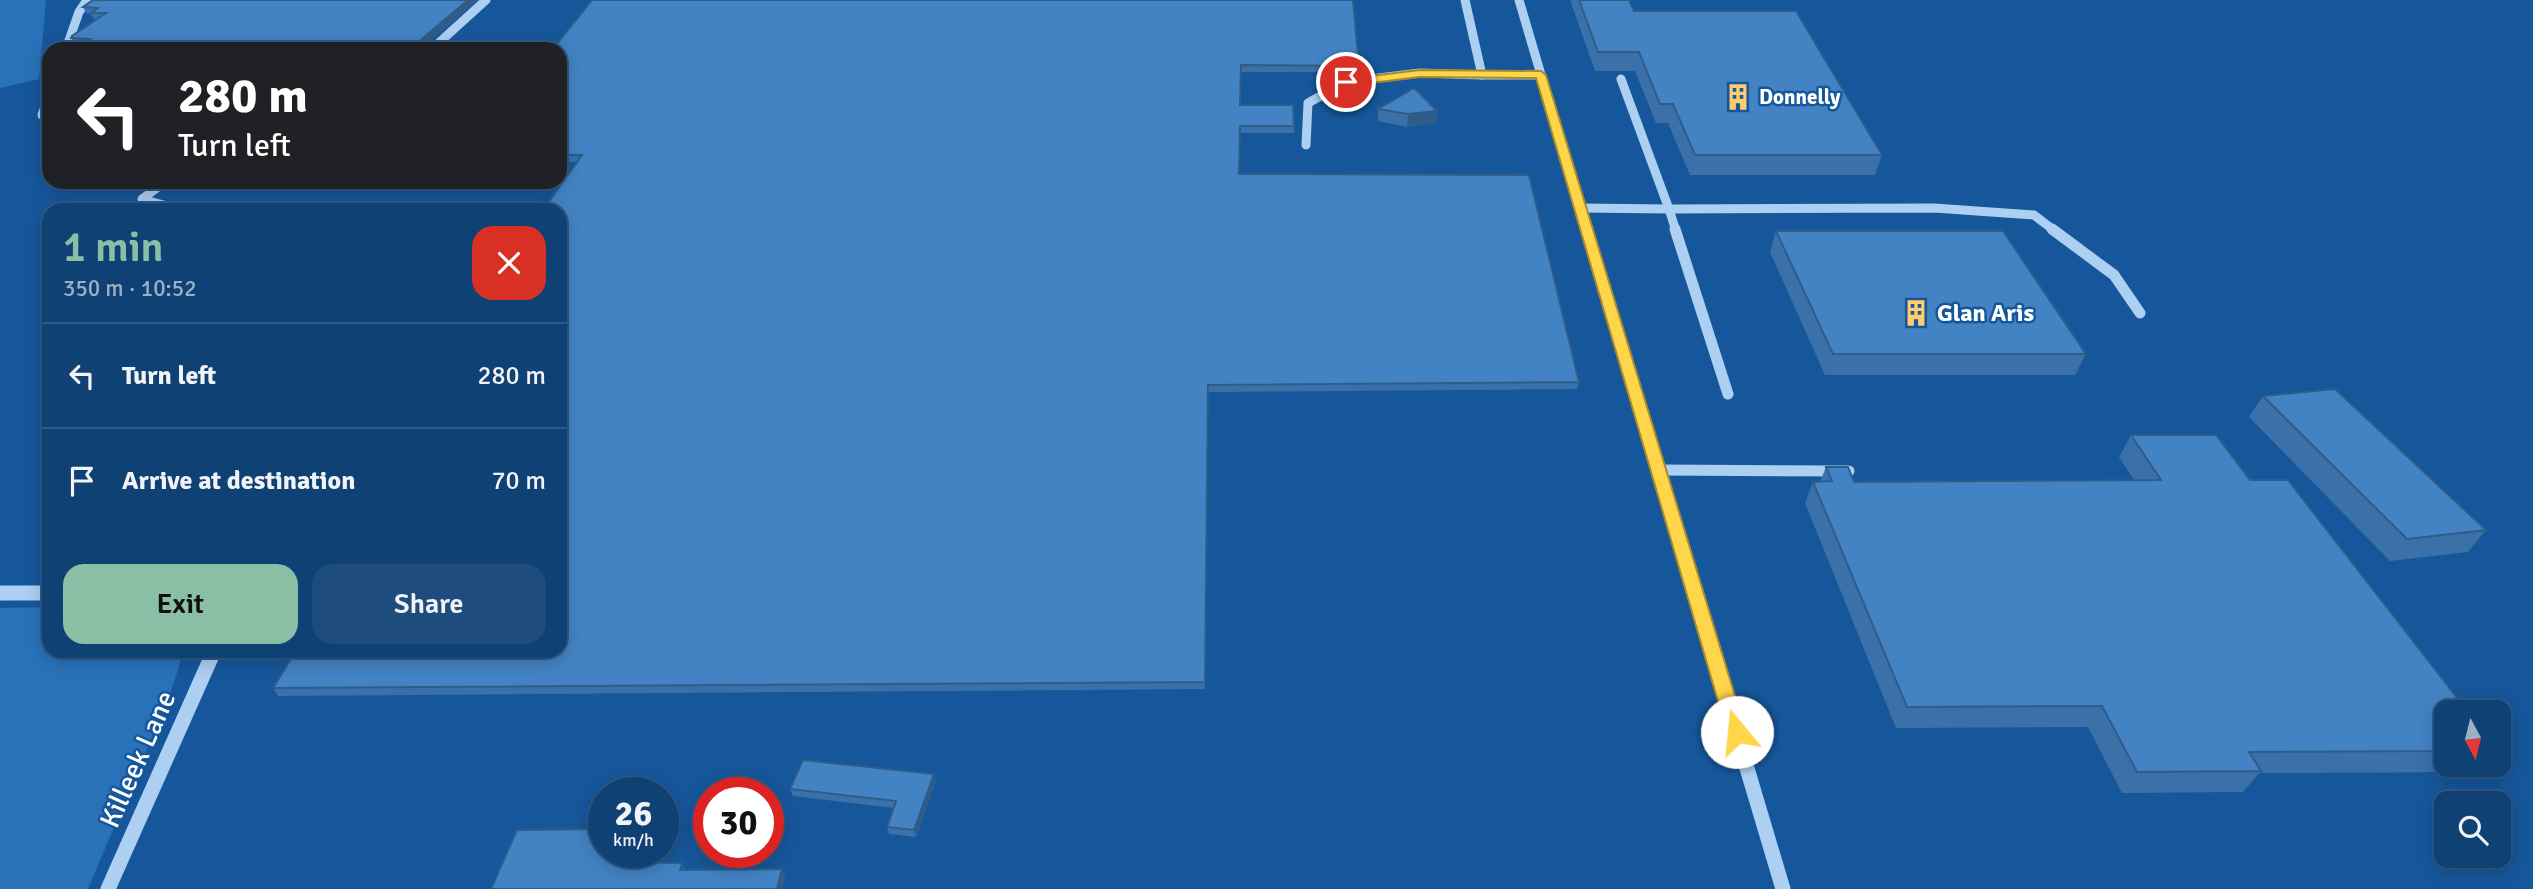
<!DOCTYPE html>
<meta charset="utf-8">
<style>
body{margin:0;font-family:Signika,sans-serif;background:#1e4c7c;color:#f1f3f6;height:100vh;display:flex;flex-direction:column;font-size:26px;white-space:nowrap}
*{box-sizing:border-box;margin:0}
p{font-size:23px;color:#9cafc5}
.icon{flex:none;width:38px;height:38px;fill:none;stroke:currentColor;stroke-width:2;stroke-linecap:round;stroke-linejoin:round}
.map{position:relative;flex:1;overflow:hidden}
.panel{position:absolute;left:42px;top:203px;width:525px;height:455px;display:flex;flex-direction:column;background:#104174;border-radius:21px;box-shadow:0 4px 18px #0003,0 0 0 2px #305a86}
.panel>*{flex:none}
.guide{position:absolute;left:42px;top:42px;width:525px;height:147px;border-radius:21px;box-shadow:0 4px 18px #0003,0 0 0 2px #305a86;background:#202124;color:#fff;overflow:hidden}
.needle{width:46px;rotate:173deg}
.buttons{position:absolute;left:2434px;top:700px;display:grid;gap:14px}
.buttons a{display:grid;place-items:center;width:77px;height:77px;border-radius:14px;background:#104174;box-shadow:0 4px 18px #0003,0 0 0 2px #305a86;font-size:35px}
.speed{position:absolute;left:588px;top:777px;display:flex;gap:14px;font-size:35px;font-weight:700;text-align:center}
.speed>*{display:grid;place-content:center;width:91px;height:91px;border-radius:50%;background:#104174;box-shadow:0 4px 18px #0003,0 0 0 2px #305a86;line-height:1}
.speed small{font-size:18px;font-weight:400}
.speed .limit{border:10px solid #d22;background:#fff;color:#111}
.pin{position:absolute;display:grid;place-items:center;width:60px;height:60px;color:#fff;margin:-30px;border:4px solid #fff;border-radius:50%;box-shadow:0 2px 7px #0007}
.me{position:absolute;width:77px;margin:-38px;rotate:343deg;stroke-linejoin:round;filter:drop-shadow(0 0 5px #0008)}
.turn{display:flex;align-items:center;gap:24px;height:147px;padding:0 21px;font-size:32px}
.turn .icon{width:91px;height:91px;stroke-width:2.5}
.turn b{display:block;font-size:49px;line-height:60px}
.round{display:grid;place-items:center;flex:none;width:74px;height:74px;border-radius:21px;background:#1e4c7c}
.head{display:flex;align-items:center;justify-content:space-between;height:119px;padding:0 21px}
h1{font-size:42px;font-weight:600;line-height:52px;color:#8abfa5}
.cta{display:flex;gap:14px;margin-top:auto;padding:14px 21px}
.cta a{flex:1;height:80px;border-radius:21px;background:#8abfa5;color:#111;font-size:28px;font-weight:600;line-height:80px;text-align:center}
.cta a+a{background:#1e4c7c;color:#f1f3f6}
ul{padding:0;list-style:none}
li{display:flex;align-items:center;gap:21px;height:105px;padding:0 21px;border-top:2px solid #305a86}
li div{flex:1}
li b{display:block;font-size:26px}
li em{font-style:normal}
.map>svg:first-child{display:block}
</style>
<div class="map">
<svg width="2533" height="889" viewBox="0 0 2533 889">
<rect width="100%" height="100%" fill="#16579b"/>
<g fill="#2972b9">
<path d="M0,0h46l-7,79 -39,9z"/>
<path d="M49,607v44h135l-15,46 -81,192h-88v-281z"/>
</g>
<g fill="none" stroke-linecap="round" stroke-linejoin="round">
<g stroke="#accff2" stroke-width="9">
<path d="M1465,0l17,75h59"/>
<path d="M1519,0l68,231"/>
<path d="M66,49l13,-37 8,-12"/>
<path d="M432,49l54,-49"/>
<path d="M1621,79l48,130 265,-1 100,7 21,16"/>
<path d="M49,96l-7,19h7"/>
<path d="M1306,145l2,-42 38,-21 74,-9 62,2"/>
<path d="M165,182l-23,17 39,11"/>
<path d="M1581,208l88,1 7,22"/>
</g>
<g stroke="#accff2" stroke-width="11">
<path d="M1587,229l87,292"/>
<path d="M1675,229l53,165"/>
<path d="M2052,229l62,46 26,38"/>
<path d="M1659,470l190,1"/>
</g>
<g stroke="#accff2" stroke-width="15">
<path d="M1673,520l110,369"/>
<path d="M0,593h49"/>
<path d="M108,889l106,-238"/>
</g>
</g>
<g fill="#3a71a9">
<path d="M93,0h385l-57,49h-346l6,-4 -6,-1 -4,-6 26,-19h-3l-3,-5 -5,-1 -3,-6z"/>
<path d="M1570,0h59l5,11 248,144 -7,20h-185l-22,-52h-12l-21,-52h-40z"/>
<path d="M560,49l799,17v6h-118l-1,33h53l1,28h-54l-1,41 340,208 -2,7 -369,3 -3,297 -927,7 -5,-8 287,-37 17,-489h-17z"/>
<path d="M1378,109l59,2 -1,12 -29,4 -29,-6z"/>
<path d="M1776,231l310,123 -11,21h-250l-55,-123z"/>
<path d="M2263,396l223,134 -18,22 -78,9 -141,-144z"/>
<path d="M2131,435l119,45 196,232v53h37l-7,7 -217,1 -16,19 -121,1 -34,-66 -192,1 -91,-225 8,-21h7l6,-15 28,15 280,-2 -15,-23z"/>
<path d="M936,782l-20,55 -27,-3 -2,-7 7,-19 -101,-12 -3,-7z"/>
</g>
<g fill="#2f5c89">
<path d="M468,0h10l-57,49h-11z"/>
<path d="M1437,111l-1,12 -29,4 1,-13z"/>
<path d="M74,182h31l-25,8z"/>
<path d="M934,774l2,8 -20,55 -2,-7z"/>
<path d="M634,852h7l-7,18 -4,-8z"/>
<path d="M682,863l4,7h-6z"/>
<path d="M782,869l4,7 -4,13h-5z"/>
</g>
<g fill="#4383c4" stroke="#2f5c89" stroke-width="2">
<path d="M93,0h375l-58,49h-335l15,-10 -19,-1 1,-2 34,-23h-15l7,-5 -15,-1z"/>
<path d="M592,0h761l6,66 -118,-1 -1,40h53l1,21h-54l-1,48 290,1 50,207 -371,3 -3,297 -932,6 23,-37h264v-441h-17l39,-55h-22v-106h-7z"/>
<path d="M1579,0h50l5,11h162l86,144h-187l-22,-51h-13l-21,-52h-41z"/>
<path d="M1414,88l23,23 -29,3 -30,-5z"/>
<path d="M1776,231h227l83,123h-253z"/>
<path d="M2335,389l151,141 -79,9 -144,-143z"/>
<path d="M2131,435h85l34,45h38l180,232h-22v39l-197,1 12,19 -124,1 -35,-66 -195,1 -94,-225 19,-1 -6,-14h22l6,15 307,-2z"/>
<path d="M803,760l131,14 -20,56 -27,-3 9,-26 -106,-12z"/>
<path d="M604,829v23h30l-4,10 52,1 -2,7 102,-1 -5,20h-286l26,-59z"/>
</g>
<path fill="#ffd54a" stroke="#a68a30" stroke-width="2" d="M1420,70l121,1 5,4 200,657 -2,5 -7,3 -7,-3 -3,-5 -191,-654 -116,-1 -74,9 -5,-4 5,-3z"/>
<defs>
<symbol id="building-bare" viewBox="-9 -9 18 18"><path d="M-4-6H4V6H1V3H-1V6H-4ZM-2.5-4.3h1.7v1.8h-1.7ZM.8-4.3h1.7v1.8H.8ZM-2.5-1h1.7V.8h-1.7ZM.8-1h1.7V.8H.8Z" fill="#ffcd6d" stroke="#16579b" stroke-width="2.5" paint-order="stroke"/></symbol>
</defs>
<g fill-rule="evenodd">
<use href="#building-bare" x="1719" y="78" width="38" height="38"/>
<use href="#building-bare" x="1897" y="294" width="38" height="38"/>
</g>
<g text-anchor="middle" stroke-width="5" stroke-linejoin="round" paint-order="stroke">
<g font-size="21" font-weight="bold" fill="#fff" stroke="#16579b" text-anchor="start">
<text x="1759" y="104">Donnelly</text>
</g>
<g font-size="24" font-weight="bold" fill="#fff" stroke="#16579b" text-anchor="start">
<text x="1937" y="321">Glan Aris</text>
</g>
<g font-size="28" fill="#fff" stroke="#16579b">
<text transform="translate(137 759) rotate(-66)" y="10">Killeek Lane</text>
</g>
</g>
</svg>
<div class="buttons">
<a><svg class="needle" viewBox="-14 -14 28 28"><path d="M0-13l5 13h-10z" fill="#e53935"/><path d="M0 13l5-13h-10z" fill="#9cafc5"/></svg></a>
<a><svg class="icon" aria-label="search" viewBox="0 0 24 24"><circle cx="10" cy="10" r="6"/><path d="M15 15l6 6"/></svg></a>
</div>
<div class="speed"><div>26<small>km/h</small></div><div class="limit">30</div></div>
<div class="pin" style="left:1346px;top:82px;background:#d93025"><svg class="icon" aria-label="arrive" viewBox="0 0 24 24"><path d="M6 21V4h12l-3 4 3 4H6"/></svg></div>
<svg class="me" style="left:1737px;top:732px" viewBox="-20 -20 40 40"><circle r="19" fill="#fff"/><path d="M0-13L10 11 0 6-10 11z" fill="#ffd54a"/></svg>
<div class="guide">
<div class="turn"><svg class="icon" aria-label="left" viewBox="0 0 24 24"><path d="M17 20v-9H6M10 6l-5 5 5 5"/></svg><div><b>280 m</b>Turn left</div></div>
</div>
<section class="panel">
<div class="head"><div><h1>1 min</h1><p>350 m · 10:52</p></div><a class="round" style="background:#d93025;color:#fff"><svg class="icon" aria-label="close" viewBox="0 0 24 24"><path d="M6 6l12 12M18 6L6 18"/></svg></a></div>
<ul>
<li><svg class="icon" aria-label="left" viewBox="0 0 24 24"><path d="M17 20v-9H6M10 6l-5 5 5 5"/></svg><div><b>Turn left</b></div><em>280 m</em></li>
<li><svg class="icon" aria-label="arrive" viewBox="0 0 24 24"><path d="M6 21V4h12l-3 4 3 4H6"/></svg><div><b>Arrive at destination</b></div><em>70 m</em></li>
</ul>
<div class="cta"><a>Exit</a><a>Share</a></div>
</section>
</div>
